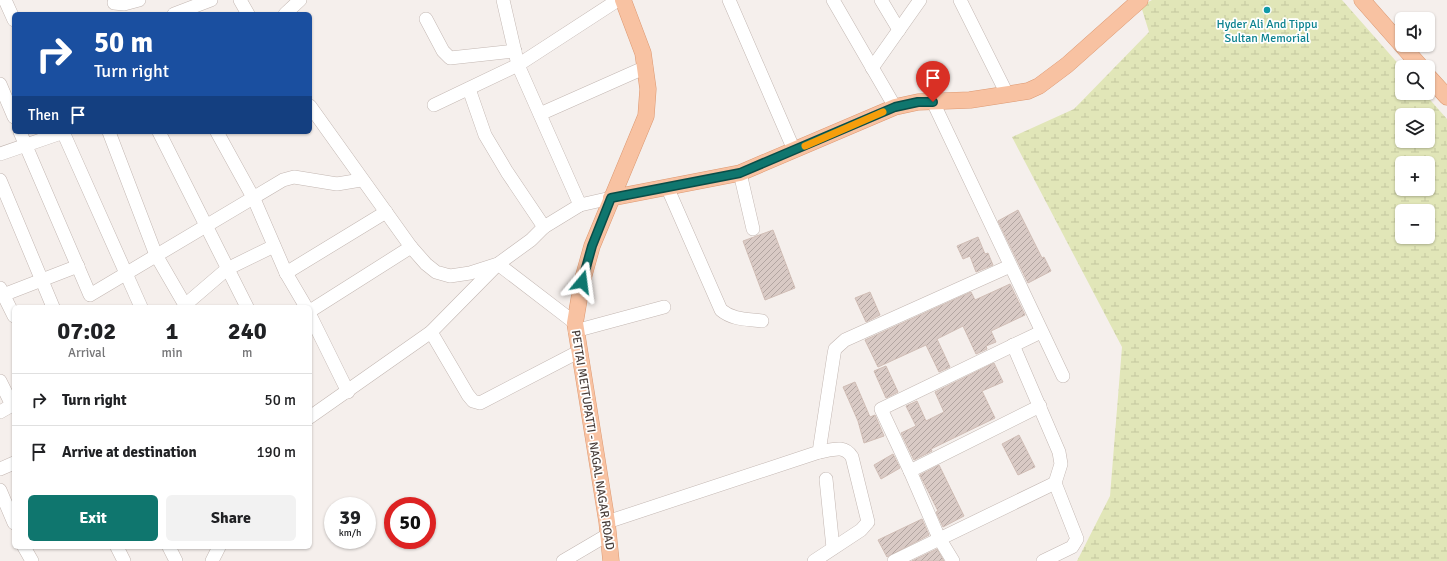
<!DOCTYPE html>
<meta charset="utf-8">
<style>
body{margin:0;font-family:Signika,sans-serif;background:#f2f2f2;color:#202124;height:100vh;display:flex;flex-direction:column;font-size:15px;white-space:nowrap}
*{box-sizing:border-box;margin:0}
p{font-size:13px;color:#757577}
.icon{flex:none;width:22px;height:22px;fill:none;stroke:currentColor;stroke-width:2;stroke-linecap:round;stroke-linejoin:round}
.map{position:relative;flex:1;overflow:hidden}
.details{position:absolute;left:12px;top:305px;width:300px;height:244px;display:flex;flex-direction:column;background:#fff;border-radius:6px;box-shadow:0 1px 3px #0004}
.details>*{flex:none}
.top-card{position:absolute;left:12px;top:12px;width:300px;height:122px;border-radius:6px;box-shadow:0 1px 3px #0004;background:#1a4fa0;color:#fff;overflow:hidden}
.fabs{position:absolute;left:1395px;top:12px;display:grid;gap:8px}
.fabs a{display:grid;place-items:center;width:40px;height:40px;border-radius:6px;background:#fff;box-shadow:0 1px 3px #0004;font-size:20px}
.speed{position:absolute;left:324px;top:497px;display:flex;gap:8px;font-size:20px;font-weight:700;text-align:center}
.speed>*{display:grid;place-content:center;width:52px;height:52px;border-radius:50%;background:#fff;box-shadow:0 1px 3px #0004;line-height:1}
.speed small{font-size:10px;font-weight:400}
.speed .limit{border:6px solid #d22;background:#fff;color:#111}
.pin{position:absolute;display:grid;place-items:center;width:34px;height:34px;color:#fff;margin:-41px -17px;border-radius:50% 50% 50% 0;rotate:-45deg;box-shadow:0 0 4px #0007}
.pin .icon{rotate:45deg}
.me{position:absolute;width:44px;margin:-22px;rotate:16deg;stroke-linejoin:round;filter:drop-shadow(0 0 3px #0008)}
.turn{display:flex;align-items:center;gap:14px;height:84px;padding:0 16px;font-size:18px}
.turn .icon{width:52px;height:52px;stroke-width:2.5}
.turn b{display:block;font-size:28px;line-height:34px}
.then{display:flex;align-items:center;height:38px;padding:0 16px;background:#0003;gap:8px;font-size:15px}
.eta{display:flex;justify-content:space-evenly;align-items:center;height:68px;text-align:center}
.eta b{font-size:24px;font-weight:700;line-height:28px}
.button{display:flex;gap:8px;margin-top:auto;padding:8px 16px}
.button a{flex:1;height:46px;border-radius:6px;background:#0f766e;color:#fff;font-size:16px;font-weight:700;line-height:46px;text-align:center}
.button a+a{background:#f2f2f2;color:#202124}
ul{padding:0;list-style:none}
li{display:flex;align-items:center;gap:12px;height:52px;padding:0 16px;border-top:1px solid #e0e0e0}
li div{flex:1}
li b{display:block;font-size:15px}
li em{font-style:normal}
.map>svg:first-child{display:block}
</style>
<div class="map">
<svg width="1447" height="561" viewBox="0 0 1447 561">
<defs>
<pattern id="wetland-marsh" width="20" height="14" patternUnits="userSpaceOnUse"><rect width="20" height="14" fill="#e1e6b8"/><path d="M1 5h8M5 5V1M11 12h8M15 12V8" fill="none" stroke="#c3c69f"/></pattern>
<pattern id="building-hatch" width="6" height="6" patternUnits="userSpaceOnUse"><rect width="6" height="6" fill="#d9cac5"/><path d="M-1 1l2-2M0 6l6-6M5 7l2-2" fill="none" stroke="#b2a5a1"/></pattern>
</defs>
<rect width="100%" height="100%" fill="#f5efec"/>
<path fill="url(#wetland-marsh)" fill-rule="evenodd" d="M1152,0h190l60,68v25h22l23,26v442h-370l33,-65 12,-149 -110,-210 62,-28 75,-77 -8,-26zM1402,115h26v26h-26zM1402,163h26v26h-26zM1402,211h26v26h-26z"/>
<g fill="url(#building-hatch)" stroke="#d0bdb5">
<path d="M1018,210l24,48 2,-1 7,14 -23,12 -30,-62z"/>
<path d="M773,230l22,58 -30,12 -22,-59z"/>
<path d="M978,237l7,17 3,-1 5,12 -17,7 -6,-16 -7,3 -6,-13z"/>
<path d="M1010,284l15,31 -34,16 5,11 -10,4 1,3 -11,5 -13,-28 -26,13 13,28 -11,5 -13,-27 -48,22 -13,-27 106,-48 4,8z"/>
<path d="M870,292l10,23 -14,7 -11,-24z"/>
<path d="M994,363l9,19 -21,9 13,27 -64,31 1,2 -18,9 -13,-27 15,-7 -10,-20 11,-5 9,20 18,-9 -9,-20z"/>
<path d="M886,366l12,26 -12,6 -12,-27z"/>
<path d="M855,382l15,35 5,-2 9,21 -20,7 -6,-22 -15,-34z"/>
<path d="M1019,435l16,32 -17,8 -16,-31z"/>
<path d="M893,454l7,14 -19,11 -7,-14z"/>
<path d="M939,465l25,51 -21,11 -7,-15 2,-1 -18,-36z"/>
<path d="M922,519l7,16 -42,22 -9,-17z"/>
<path d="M937,549l7,12h-32z"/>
</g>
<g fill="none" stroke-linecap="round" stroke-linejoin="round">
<defs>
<g id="minor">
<path d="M5,0l9,20"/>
<path d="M240,0l8,14"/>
<path d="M503,0l15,65 62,140"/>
<path d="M729,0l65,150"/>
<path d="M833,0l62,107"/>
<path d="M881,0l18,30"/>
<path d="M960,0l47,94"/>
<path d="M114,3l10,1 15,-4"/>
<path d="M174,14l37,-14"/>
<path d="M285,14l15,-14"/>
<path d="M426,19l17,32 7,7 65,-7"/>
<path d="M872,68l48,-68"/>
<path d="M0,84l14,33"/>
<path d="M469,89l16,46 22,37 37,55"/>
<path d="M933,102l130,274"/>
<path d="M434,105l84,-40 100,-65"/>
<path d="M310,106l101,141 15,17 10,8 14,4 20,-3 28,-9 33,-24 13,-13 36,-22 31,-7"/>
<path d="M540,114l106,-47"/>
<path d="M20,132l70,163 193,-115 11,-3 43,7 24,-4"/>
<path d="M63,132l78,175"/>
<path d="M109,132l47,123 29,50 42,-36 47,-23"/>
<path d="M159,132l88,175"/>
<path d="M217,132l37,67 32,74 20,34"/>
<path d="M0,154l64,-22"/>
<path d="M740,173l13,56"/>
<path d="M0,180l53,127"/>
<path d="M668,189l53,121c12,10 26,9 41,11"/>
<path d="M286,273l100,-61"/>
<path d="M0,288l14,28"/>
<path d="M3,295l75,-29"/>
<path d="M310,311l101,-64"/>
<path d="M310,315l38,77"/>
<path d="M575,331l89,-24"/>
<path d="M431,332l37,63 5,6 7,2 100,-52"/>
<path d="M1013,345l46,107 2,12 -6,19 22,56 -5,8 -29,14"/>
<path d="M0,381l12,24"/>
<path d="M0,412l14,-8"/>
<path d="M310,417l121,-85 67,-68 77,59"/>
<path d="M0,469l14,-6"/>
<path d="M910,471l130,-65"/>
<path d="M826,479l7,69"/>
<path d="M0,490l14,33"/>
<path d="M607,522l212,-70 15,-98 1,-5 10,-9 165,-74"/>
<path d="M24,547l8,14"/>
<path d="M117,547l7,14"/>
<path d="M169,547l7,14"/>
<path d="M212,561l7,-14"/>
<path d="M563,561l46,-27"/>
<path d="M814,561l47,-31 7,-8 -16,-65c-8,-13 -20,-7 -33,-5"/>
<path d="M894,561l161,-78"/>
<path d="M953,561l-14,-23 -29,-67 -29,-62 160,-77"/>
</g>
<g id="major">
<path d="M1362,0l59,67"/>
<path d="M1428,76l19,21"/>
<path d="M611,198l129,-25 155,-66 23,-5 52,-2 58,-9 11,-5 28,-21 73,-65"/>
<path d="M611,561l-4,-39 -32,-199 7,-41 10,-36 54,-130 2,-27 -5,-36 -20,-53"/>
</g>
</defs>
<use href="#minor" stroke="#c3b7b2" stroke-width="14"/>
<use href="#major" stroke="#dd9972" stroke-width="17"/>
<use href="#minor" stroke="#fff" stroke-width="13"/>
<use href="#major" stroke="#f8c2a2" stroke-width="16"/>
</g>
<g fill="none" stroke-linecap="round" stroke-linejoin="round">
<defs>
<path id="route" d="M582,282l10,-36 19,-48 129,-25 155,-66 23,-5h15"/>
</defs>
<use href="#route" stroke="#0a4d48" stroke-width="10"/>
<use href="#route" stroke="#0f766e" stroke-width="7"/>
<path stroke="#f59e0b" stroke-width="7" d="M805,146l78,-34"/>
</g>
<circle fill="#0f9aa8" stroke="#fff" stroke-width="1.5" cx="1267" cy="10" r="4"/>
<g text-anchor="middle" stroke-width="3.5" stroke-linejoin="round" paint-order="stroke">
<g font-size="12" fill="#0d838f" stroke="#fff">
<text x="1267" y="28">Hyder Ali And Tippu<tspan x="1267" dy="14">Sultan Memorial</tspan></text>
</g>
<g font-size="12" fill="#493e3a" stroke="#fff">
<text transform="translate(593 440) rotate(81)" y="4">PETTAI METTUPATTI - NAGAL NAGAR ROAD</text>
</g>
</g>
</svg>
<div class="fabs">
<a><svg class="icon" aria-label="sound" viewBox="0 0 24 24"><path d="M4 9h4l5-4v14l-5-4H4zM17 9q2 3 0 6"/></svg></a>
<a><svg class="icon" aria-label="search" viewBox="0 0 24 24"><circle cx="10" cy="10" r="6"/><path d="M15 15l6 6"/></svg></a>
<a><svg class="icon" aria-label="layers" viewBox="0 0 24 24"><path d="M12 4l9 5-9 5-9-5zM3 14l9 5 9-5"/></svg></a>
<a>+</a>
<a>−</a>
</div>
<div class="speed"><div>39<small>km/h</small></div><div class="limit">50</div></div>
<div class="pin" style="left:933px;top:102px;background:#d93025"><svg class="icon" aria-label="arrive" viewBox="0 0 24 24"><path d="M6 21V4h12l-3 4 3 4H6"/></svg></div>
<svg class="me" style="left:582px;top:282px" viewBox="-20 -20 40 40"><path d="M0-17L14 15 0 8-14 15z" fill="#0f766e" stroke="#fff" stroke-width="4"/></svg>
<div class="top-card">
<div class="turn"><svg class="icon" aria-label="right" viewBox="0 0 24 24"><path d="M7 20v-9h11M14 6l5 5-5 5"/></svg><div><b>50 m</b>Turn right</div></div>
<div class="then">Then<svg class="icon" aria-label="arrive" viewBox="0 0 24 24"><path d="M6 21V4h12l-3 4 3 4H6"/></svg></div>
</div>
<section class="details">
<div class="eta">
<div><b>07:02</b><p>Arrival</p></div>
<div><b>1</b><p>min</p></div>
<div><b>240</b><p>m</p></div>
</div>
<ul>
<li><svg class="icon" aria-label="right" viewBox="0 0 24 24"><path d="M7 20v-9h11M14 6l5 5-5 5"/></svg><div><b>Turn right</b></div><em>50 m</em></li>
<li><svg class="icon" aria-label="arrive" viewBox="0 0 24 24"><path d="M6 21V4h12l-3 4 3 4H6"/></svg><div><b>Arrive at destination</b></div><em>190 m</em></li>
</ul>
<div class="button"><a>Exit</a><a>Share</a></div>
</section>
</div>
